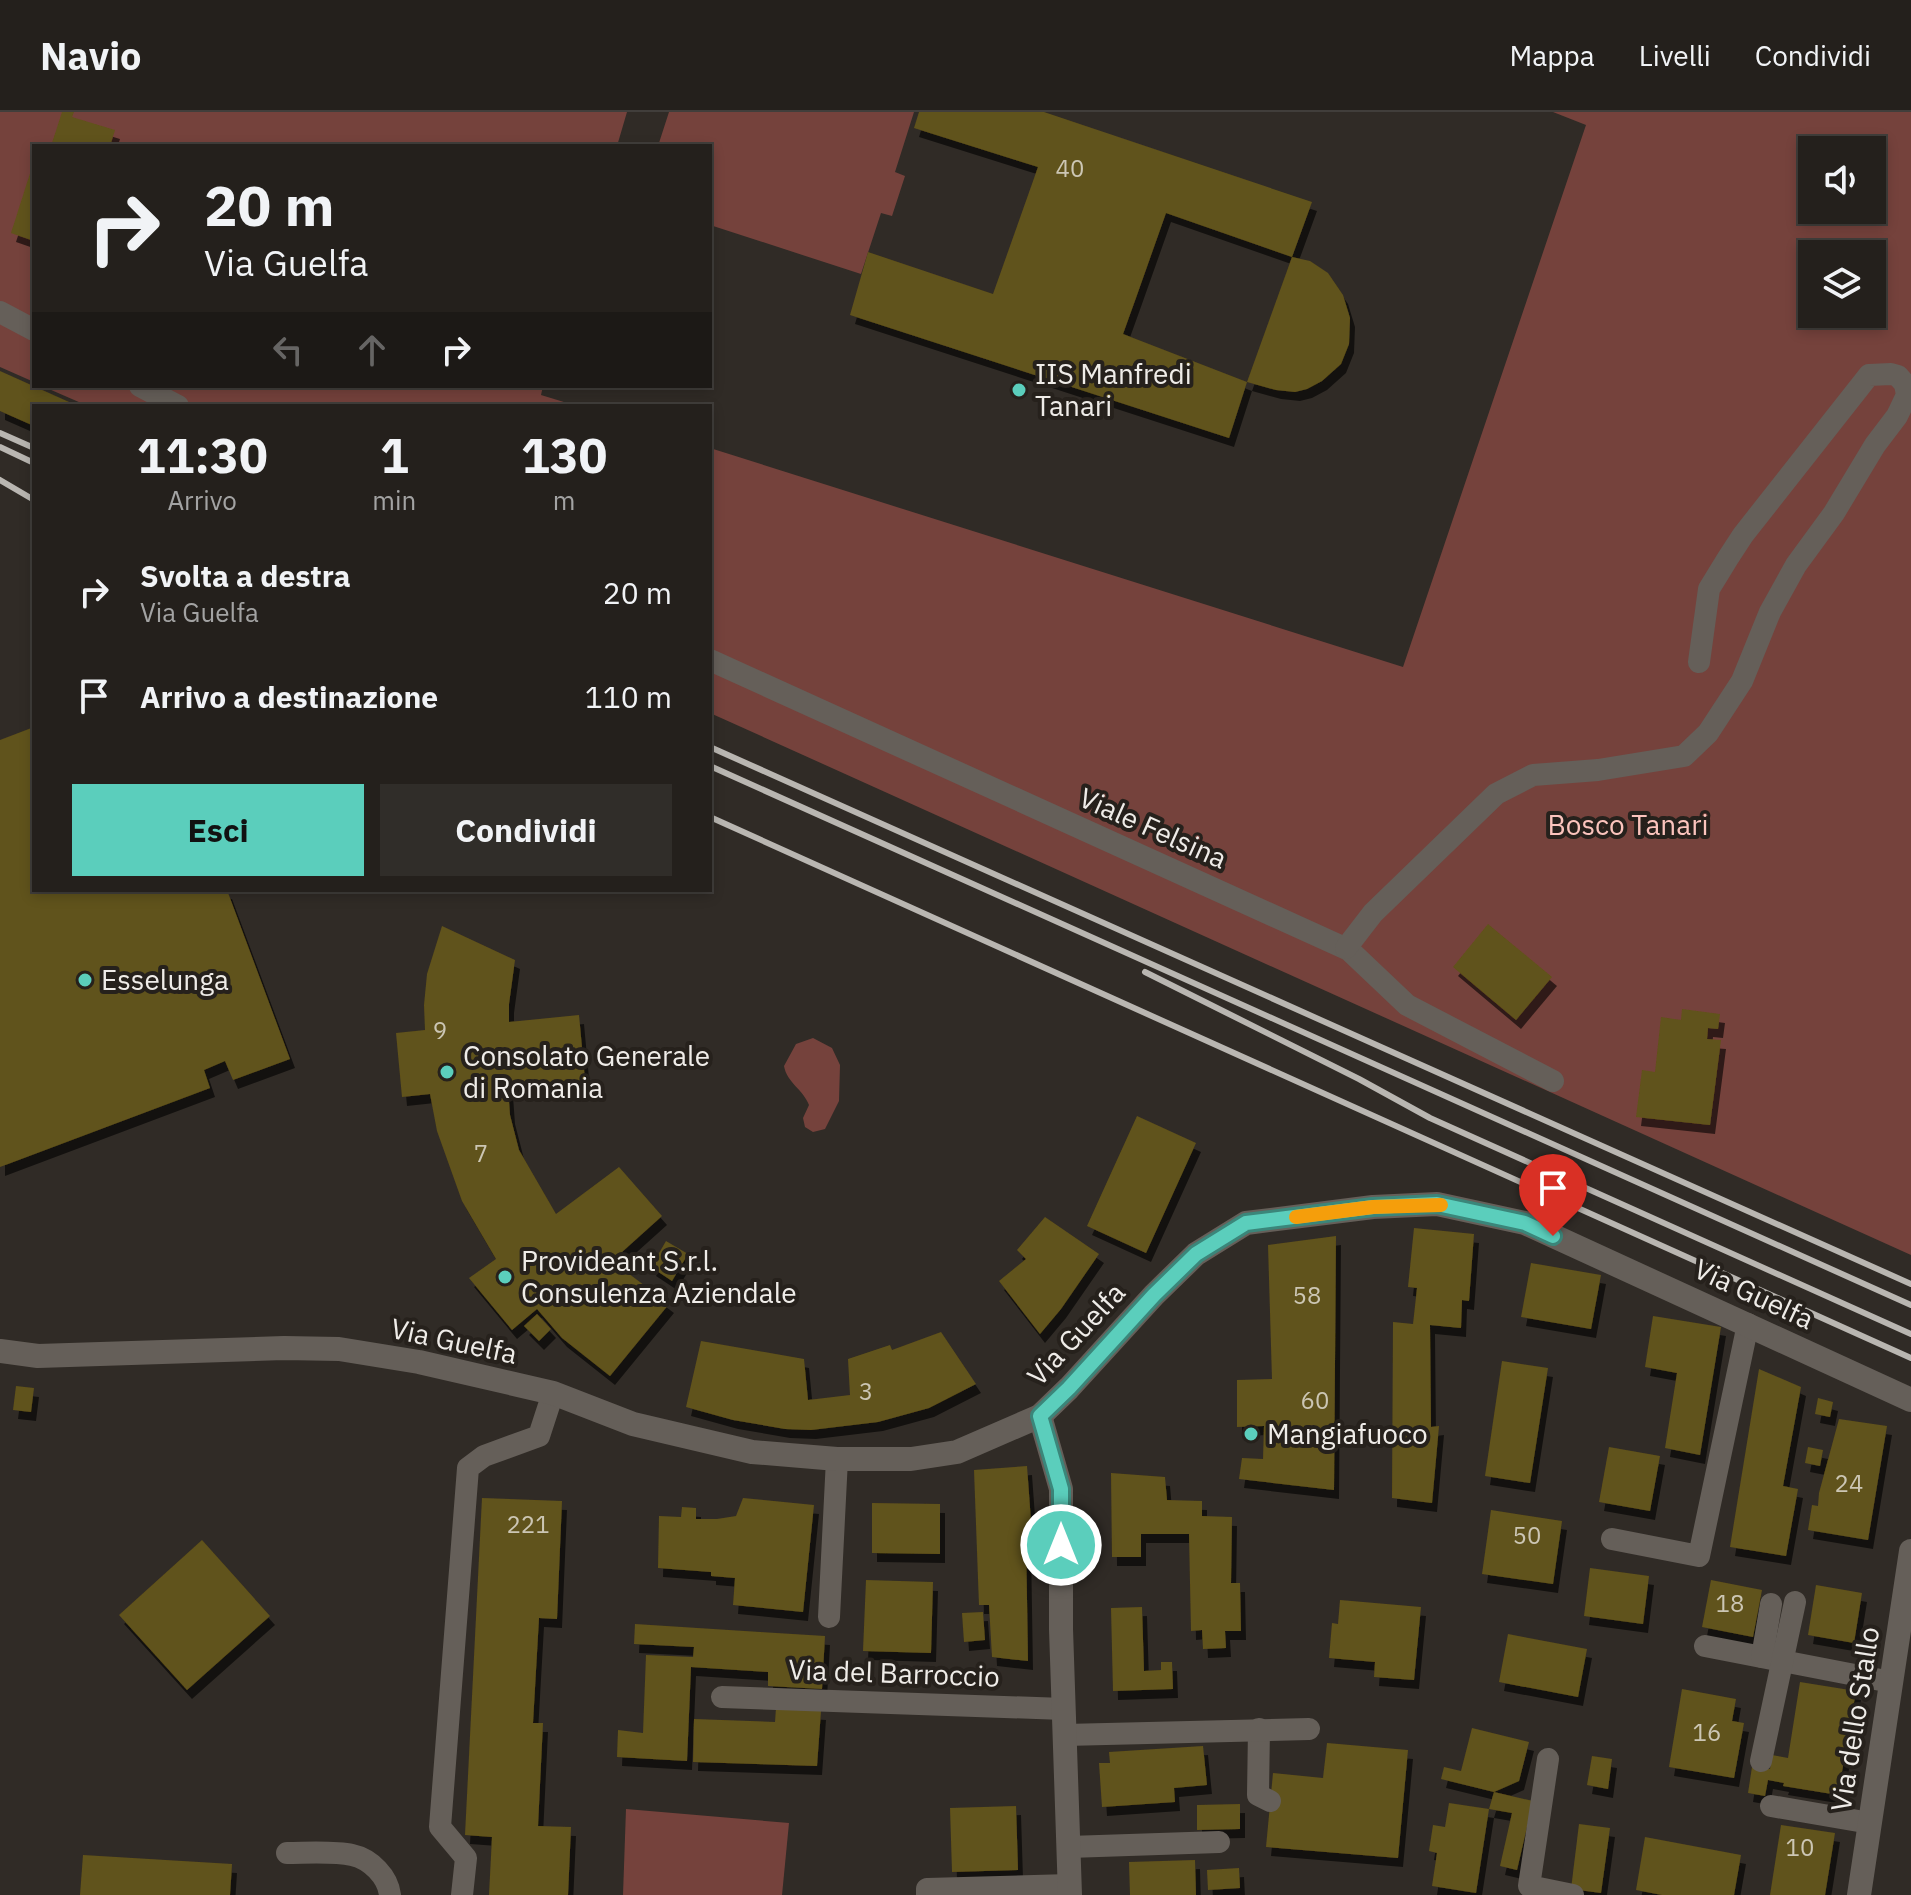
<!DOCTYPE html>
<html lang="it">
<style>
body{margin:0;font-family:"IBM Plex Sans",sans-serif;background:#302d29;color:#f1f3f6;height:100vh;display:flex;flex-direction:column;font-size:30px;white-space:nowrap}
*{box-sizing:border-box;margin:0}
p{font-size:26px;color:#a3a3a3}
.icon{flex:none;width:44px;height:44px;fill:none;stroke:currentColor;stroke-width:2;stroke-linecap:round;stroke-linejoin:round}
.map{position:relative;flex:1;overflow:hidden}
.sheet{position:absolute;left:32px;top:292px;width:680px;height:488px;display:flex;flex-direction:column;background:#24201c;border-radius:0px;box-shadow:0 4px 12px #0003,0 0 0 2px #413e3b}
.sheet>*{flex:none}
.banner{position:absolute;left:32px;top:32px;width:680px;height:244px;border-radius:0px;box-shadow:0 4px 12px #0003,0 0 0 2px #413e3b;background:#24201c;color:#f1f3f6;overflow:hidden}
.buttons{position:absolute;left:1798px;top:24px;display:grid;gap:16px}
.buttons a{display:grid;place-items:center;width:88px;height:88px;border-radius:0px;background:#24201c;box-shadow:0 4px 12px #0003,0 0 0 2px #413e3b;font-size:40px}
.pin{position:absolute;display:grid;place-items:center;width:68px;height:68px;color:#fff;margin:-82px -34px;border-radius:50% 50% 50% 0;rotate:-45deg;box-shadow:0 0 8px #0007}
.pin .icon{rotate:45deg}
.me{position:absolute;width:88px;margin:-44px;rotate:0deg;stroke-linejoin:round;filter:drop-shadow(0 0 6px #0008)}
.turn{display:flex;align-items:center;gap:28px;height:168px;padding:0 40px;font-size:36px}
.turn .icon{width:104px;height:104px;stroke-width:2.5}
.turn b{display:block;font-size:56px;line-height:68px}
.lanes{display:flex;align-items:center;height:76px;padding:0 40px;background:#0003;justify-content:center;gap:40px;direction:ltr}
.lanes .off{opacity:.35}
.eta{display:flex;justify-content:space-evenly;align-items:center;height:136px;text-align:center}
.eta b{font-size:48px;font-weight:800;line-height:56px}
.action{display:flex;gap:16px;margin-top:auto;padding:16px 40px}
.action a{flex:1;height:92px;border-radius:0px;background:#5bcebc;color:#111;font-size:32px;font-weight:800;line-height:92px;text-align:center}
.action a+a{background:#302d29;color:#f1f3f6}
ul{padding:0;list-style:none}
li{display:flex;align-items:center;gap:24px;height:104px;padding:0 40px}
li div{flex:1}
li b{display:block;font-size:30px}
li em{font-style:normal}
header{display:flex;align-items:center;gap:48px;box-sizing:border-box;height:112px;padding:0 40px;background:#24201c;border-bottom:2px solid #413e3b}
header strong{font-size:38px}
nav{display:flex;gap:44px;margin-inline-start:auto;font-size:28px}
.map>svg:first-child{display:block}
</style>
<header>
<strong>Navio</strong>
<nav><a>Mappa</a><a>Livelli</a><a>Condividi</a></nav>
</header>
<div class="map">
<svg width="1911" height="1783" viewBox="0 0 1911 1783">
<defs>
<filter id="shadow"><feDropShadow dx="5" dy="9" stdDeviation="0" flood-color="#0009"/></filter>
</defs>
<rect width="100%" height="100%" fill="#302b26"/>
<g fill="#75423c" fill-rule="evenodd">
<path d="M0,0h627l-10,34h-583v236l-34,-15z"/>
<path d="M669,0h245l-19,60 10,4 -13,40 -11,-3 -20,61 -151,-49v-79h-52z"/>
<path d="M1553,0h358v1143l-1201,-542v-265l693,219 183,-542zM1812,38h60v60h-60zM1812,142h60v60h-60z"/>
<path d="M42,274h501l-2,9 36,11h-489z"/>
<path d="M813,926l19,10 8,17 -1,36 -14,28 -12,3 -8,-5 -2,-9 6,-13c-6,-16 -22,-22 -25,-39l12,-22z"/>
<path d="M626,1697l163,14 -7,72h-159z"/>
</g>
<g fill="#61521a" filter="url(#shadow)">
<path d="M62,0h12l-2,5 43,13 -5,16h-59z"/>
<path d="M919,0h125l268,90 -20,55 -126,-44 -29,82 -14,39 124,48 -18,56 -379,-123 18,-63 125,42 45,-127 -124,-39z"/>
<path d="M33,52h1v77l-23,-8z"/>
<path d="M1292,145l18,4 18,12 15,22 7,23 -1,26 -8,20 -19,17 -15,8 -12,3 -19,-2 -29,-8z"/>
<path d="M0,259l78,35h-44v20l-34,-15z"/>
<path d="M34,615v163h193l63,169 -57,21 -8,-19 -21,9 6,18 -210,79v-427z"/>
<path d="M1488,812l64,53 -36,43 -63,-53z"/>
<path d="M442,814l73,34 -6,44v18l70,-7 6,65 -77,7 2,28 9,35 37,64 63,-47 43,49 -50,45 57,43 -59,72 -48,-38 -25,-29 -25,21 -43,-52 27,-19 -34,-58 -25,-70 -7,-37 -28,3 -6,-64 29,-3 -1,-25 3,-31z"/>
<path d="M1682,897l38,5 -2,15 -10,-1 -1,11 14,1 -11,85 -74,-8 6,-47 13,2 6,-55 20,3z"/>
<path d="M1137,1004l59,27 -50,110 -59,-27z"/>
<path d="M1045,1105l54,37 -38,55 -21,25 -41,-53 27,-22 -9,-9z"/>
<path d="M1414,1116l60,6 -5,67 -7,-1 -1,28 -31,-3 1,102 8,-1 -7,77 -40,-5 1,-176 20,2 4,-36 -9,-1z"/>
<path d="M1336,1124l-2,254 -95,-11 3,-21 21,1 1,-33 -27,1v-47l35,-1 -4,-134z"/>
<path d="M666,1129l22,13 -16,27 -21,-14z"/>
<path d="M1531,1151l70,12 -10,54 -70,-12z"/>
<path d="M537,1202l14,15 -12,12 -15,-15z"/>
<path d="M1653,1204l68,11 -21,128 -35,-7 12,-75 -32,-6z"/>
<path d="M941,1220l35,52 -47,24 -51,14 -67,8 -26,-1 -52,-9 -47,-13 15,-66 103,18 4,41 42,-5 -2,-36 42,-14 2,5z"/>
<path d="M1502,1249l46,7 -18,115 -45,-7z"/>
<path d="M1759,1257l42,18 -18,99 15,3 -12,67 -56,-9z"/>
<path d="M16,1274l18,2 -3,24 -18,-2z"/>
<path d="M1818,1286l15,4 -3,15 -15,-3z"/>
<path d="M1839,1307l48,7 -19,114 -60,-10 4,-25 6,1 1,-13z"/>
<path d="M1609,1335l51,9 -10,55 -51,-9z"/>
<path d="M1808,1335l15,3 -3,16 -15,-3z"/>
<path d="M1027,1354l5,69 -6,2 2,124 -36,-4 -3,-52h-10l-5,-135z"/>
<path d="M1111,1361l54,4 2,23 35,1v15l30,1 -1,66h9l1,48h-16l1,17 -23,1 -1,-19 -11,1 -2,-97h-48v23h-29z"/>
<path d="M482,1386l80,3 -5,118 -18,-1 -6,105h10l-5,103 33,1 -3,68h-79l3,-58 -27,-2z"/>
<path d="M743,1386l71,7 -11,107 -70,-7 2,-27 -24,-2v-4l-53,-4 1,-52 22,1 1,-10 14,1v11h21l19,-3z"/>
<path d="M872,1391l68,1v50l-68,-1z"/>
<path d="M1491,1398l71,11 -9,63 -71,-10z"/>
<path d="M202,1428l68,76 -83,74 -68,-75z"/>
<path d="M1590,1456l59,8 -6,48 -59,-8z"/>
<path d="M866,1468l67,2 -2,71 -68,-2z"/>
<path d="M1711,1468l51,10 -9,47 -51,-10z"/>
<path d="M1816,1473l46,8 -8,50 -46,-8z"/>
<path d="M1340,1488l81,7 -7,73 -40,-3 1,-15 -46,-4 3,-35 6,1z"/>
<path d="M1142,1495l2,64 17,-1v-8h11l1,27 -60,2 -2,-83z"/>
<path d="M983,1500l2,28 -21,2 -2,-29z"/>
<path d="M635,1512l190,12 -3,53 -54,-3v-14l-77,-5 -4,94 -70,-4 1,-27 25,3 3,-78 47,2 1,-10 -60,-3z"/>
<path d="M1508,1522l79,15 -9,48 -79,-15z"/>
<path d="M1800,1570l56,9 -18,104 -55,-9 1,-3 -16,-3 -3,16 -17,-3 4,-26 18,2 2,-14 16,3z"/>
<path d="M1682,1577l54,10 -4,22 12,2 -10,55 -65,-11z"/>
<path d="M776,1596l45,3 -4,55 -124,-4 1,-43 81,3z"/>
<path d="M1472,1616l57,14 -10,39 -25,11 39,9 -16,69 -17,-4 12,-53 -23,-4 5,-17 -53,-13 3,-12 17,4z"/>
<path d="M1327,1631l81,7 -10,108 -132,-11 7,-74 50,5z"/>
<path d="M1203,1634l4,39 -33,3 1,14 -73,5 -3,-44h11l-1,-11z"/>
<path d="M1592,1644l20,3 -4,30 -21,-4z"/>
<path d="M1449,1691l40,6 -13,84 -44,-7 5,-33 -8,-2 4,-26 12,2z"/>
<path d="M1240,1692v25l-43,1v-25z"/>
<path d="M1016,1694l2,64 -66,2 -2,-64z"/>
<path d="M1579,1712l31,4 -9,65 -30,-4z"/>
<path d="M1781,1713l54,8 -10,62h-55z"/>
<path d="M1645,1725l96,18 -7,40h-72l-26,-5z"/>
<path d="M83,1743l149,9 -2,31h-150z"/>
<path d="M1195,1748l1,35h-66l-1,-33z"/>
<path d="M1239,1756l1,20 -32,2 -1,-20z"/>
</g>
<g fill="none" stroke-linecap="round" stroke-linejoin="round">
<g stroke="#655f59" stroke-width="22">
<path d="M0,200l34,18"/>
<path d="M140,274l38,20"/>
<path d="M710,548l639,290 58,55 146,76"/>
<path d="M1346,836l27,-35 123,-119 37,-19 65,-5 86,-14 24,-23 34,-52 28,-69 26,-47 38,-52 41,-68 22,-29 10,-21 -2,-11 -7,-8 -7,-2 -22,1 -126,160 -15,23 -19,31 -10,73"/>
<path d="M1612,1427l87,17 49,-232"/>
<path d="M829,1505l8,-158"/>
<path d="M1705,1534l186,36"/>
<path d="M1762,1545l9,-53"/>
<path d="M722,1585l342,12"/>
<path d="M1259,1617l-1,66 12,6"/>
<path d="M1065,1623l244,-6"/>
<path d="M1548,1647l-19,127 44,9"/>
<path d="M1761,1649l34,-159"/>
<path d="M1771,1694l99,17"/>
<path d="M1069,1735l150,-5"/>
<path d="M287,1741c19,0 47,-2 65,2 19,4 36,22 38,40"/>
<path d="M462,1783l4,-37 -26,-31 28,-359 16,-12 55,-20 14,-43"/>
<path d="M927,1783v-6l143,-4"/>
</g>
<g stroke="#655f59" stroke-width="24">
<path d="M0,1239l38,5 246,-8 55,1 80,13 134,31 80,31 119,28 85,7h74l46,-7 83,-36 29,-28 85,-93 42,-41 50,-31 127,-16 64,-3 88,19 386,177"/>
<path d="M1040,1304l21,73v140l9,266"/>
<path d="M1859,1783l52,-344"/>
</g>
<g stroke="#b9b6b1" stroke-width="6">
<path d="M0,321l34,15"/>
<path d="M0,335l34,16"/>
<path d="M0,368l34,20"/>
<path d="M710,635l1201,537"/>
<path d="M710,654l1201,539"/>
<path d="M710,705l1201,541"/>
<path d="M1145,860l214,107 71,39 481,216"/>
</g>
</g>
<g fill="none" stroke-linecap="round" stroke-linejoin="round">
<defs>
<path id="route" d="M1061,1433v-56l-21,-73 29,-28 85,-93 42,-41 50,-31 127,-16 64,-3 88,19 28,13"/>
</defs>
<use href="#route" stroke="#3b867a" stroke-width="20"/>
<use href="#route" stroke="#5bcebc" stroke-width="14"/>
<path stroke="#f59e0b" stroke-width="14" d="M1296,1105l77,-10 68,-2"/>
</g>
<g fill="#5bcebc" stroke="#26211c" stroke-width="3">
<circle cx="1019" cy="278" r="8"/>
<circle cx="85" cy="868" r="8"/>
<circle cx="447" cy="960" r="8"/>
<circle cx="505" cy="1165" r="8"/>
<circle cx="1251" cy="1322" r="8"/>
</g>
<g text-anchor="middle" stroke-width="8" stroke-linejoin="round" paint-order="stroke">
<g font-size="24" fill="#ccc6b4">
<text x="1070" y="65">40</text>
<text x="440" y="927">9</text>
<text x="481" y="1050">7</text>
<text x="1307" y="1192">58</text>
<text x="866" y="1288">3</text>
<text x="1315" y="1297">60</text>
<text x="1849" y="1380">24</text>
<text x="528" y="1421">221</text>
<text x="1527" y="1432">50</text>
<text x="1730" y="1500">18</text>
<text x="1707" y="1629">16</text>
<text x="1800" y="1744">10</text>
</g>
<g font-size="28" fill="#efece8" stroke="#26211c" text-anchor="start">
<text x="1035" y="272">IIS Manfredi<tspan x="1035" dy="32">Tanari</tspan></text>
<text x="101" y="878">Esselunga</text>
<text x="463" y="954">Consolato Generale<tspan x="463" dy="32">di Romania</tspan></text>
<text x="521" y="1159">Provideant S.r.l.<tspan x="521" dy="32">Consulenza Aziendale</tspan></text>
<text x="1267" y="1332">Mangiafuoco</text>
</g>
<g font-size="28" fill="#fbc4bd" stroke="#26211c">
<text x="1628" y="723">Bosco Tanari</text>
</g>
<g font-size="28" fill="#efece8" stroke="#26211c">
<text transform="translate(1153 716) rotate(24)" y="10">Viale Felsina</text>
<text transform="translate(1754 1182) rotate(25)" y="10">Via Guelfa</text>
<text transform="translate(1076 1222) rotate(-47)" y="10">Via Guelfa</text>
<text transform="translate(454 1229) rotate(12)" y="10">Via Guelfa</text>
<text transform="translate(894 1561) rotate(2)" y="10">Via del Barroccio</text>
<text transform="translate(1855 1607) rotate(-81)" y="10">Via dello Stallo</text>
</g>
</g>
</svg>
<div class="buttons">
<a><svg class="icon" aria-label="sound" viewBox="0 0 24 24"><path d="M4 9h4l5-4v14l-5-4H4zM17 9q2 3 0 6"/></svg></a>
<a><svg class="icon" aria-label="layers" viewBox="0 0 24 24"><path d="M12 4l9 5-9 5-9-5zM3 14l9 5 9-5"/></svg></a>
</div>
<div class="pin" style="left:1553px;top:1124px;background:#d93025"><svg class="icon" aria-label="arrive" viewBox="0 0 24 24"><path d="M6 21V4h12l-3 4 3 4H6"/></svg></div>
<svg class="me" style="left:1061px;top:1433px" viewBox="-20 -20 40 40"><circle r="17" fill="#5bcebc" stroke="#fff" stroke-width="3"/><path d="M0-11L8 9 0 5-8 9z" fill="#fff"/></svg>
<div class="banner">
<div class="turn"><svg class="icon" aria-label="right" viewBox="0 0 24 24"><path d="M7 20v-9h11M14 6l5 5-5 5"/></svg><div><b>20 m</b>Via Guelfa</div></div>
<div class="lanes"><svg class="icon off" aria-label="left" viewBox="0 0 24 24"><path d="M17 20v-9H6M10 6l-5 5 5 5"/></svg><svg class="icon off" aria-label="ahead" viewBox="0 0 24 24"><path d="M12 20V5M6 11l6-6 6 6"/></svg><svg class="icon" aria-label="right" viewBox="0 0 24 24"><path d="M7 20v-9h11M14 6l5 5-5 5"/></svg></div>
</div>
<section class="sheet">
<div class="eta">
<div><b>11:30</b><p>Arrivo</p></div>
<div><b>1</b><p>min</p></div>
<div><b>130</b><p>m</p></div>
</div>
<ul>
<li><svg class="icon" aria-label="right" viewBox="0 0 24 24"><path d="M7 20v-9h11M14 6l5 5-5 5"/></svg><div><b>Svolta a destra</b><p>Via Guelfa</p></div><em>20 m</em></li>
<li><svg class="icon" aria-label="arrive" viewBox="0 0 24 24"><path d="M6 21V4h12l-3 4 3 4H6"/></svg><div><b>Arrivo a destinazione</b></div><em>110 m</em></li>
</ul>
<div class="action"><a>Esci</a><a>Condividi</a></div>
</section>
</div>
